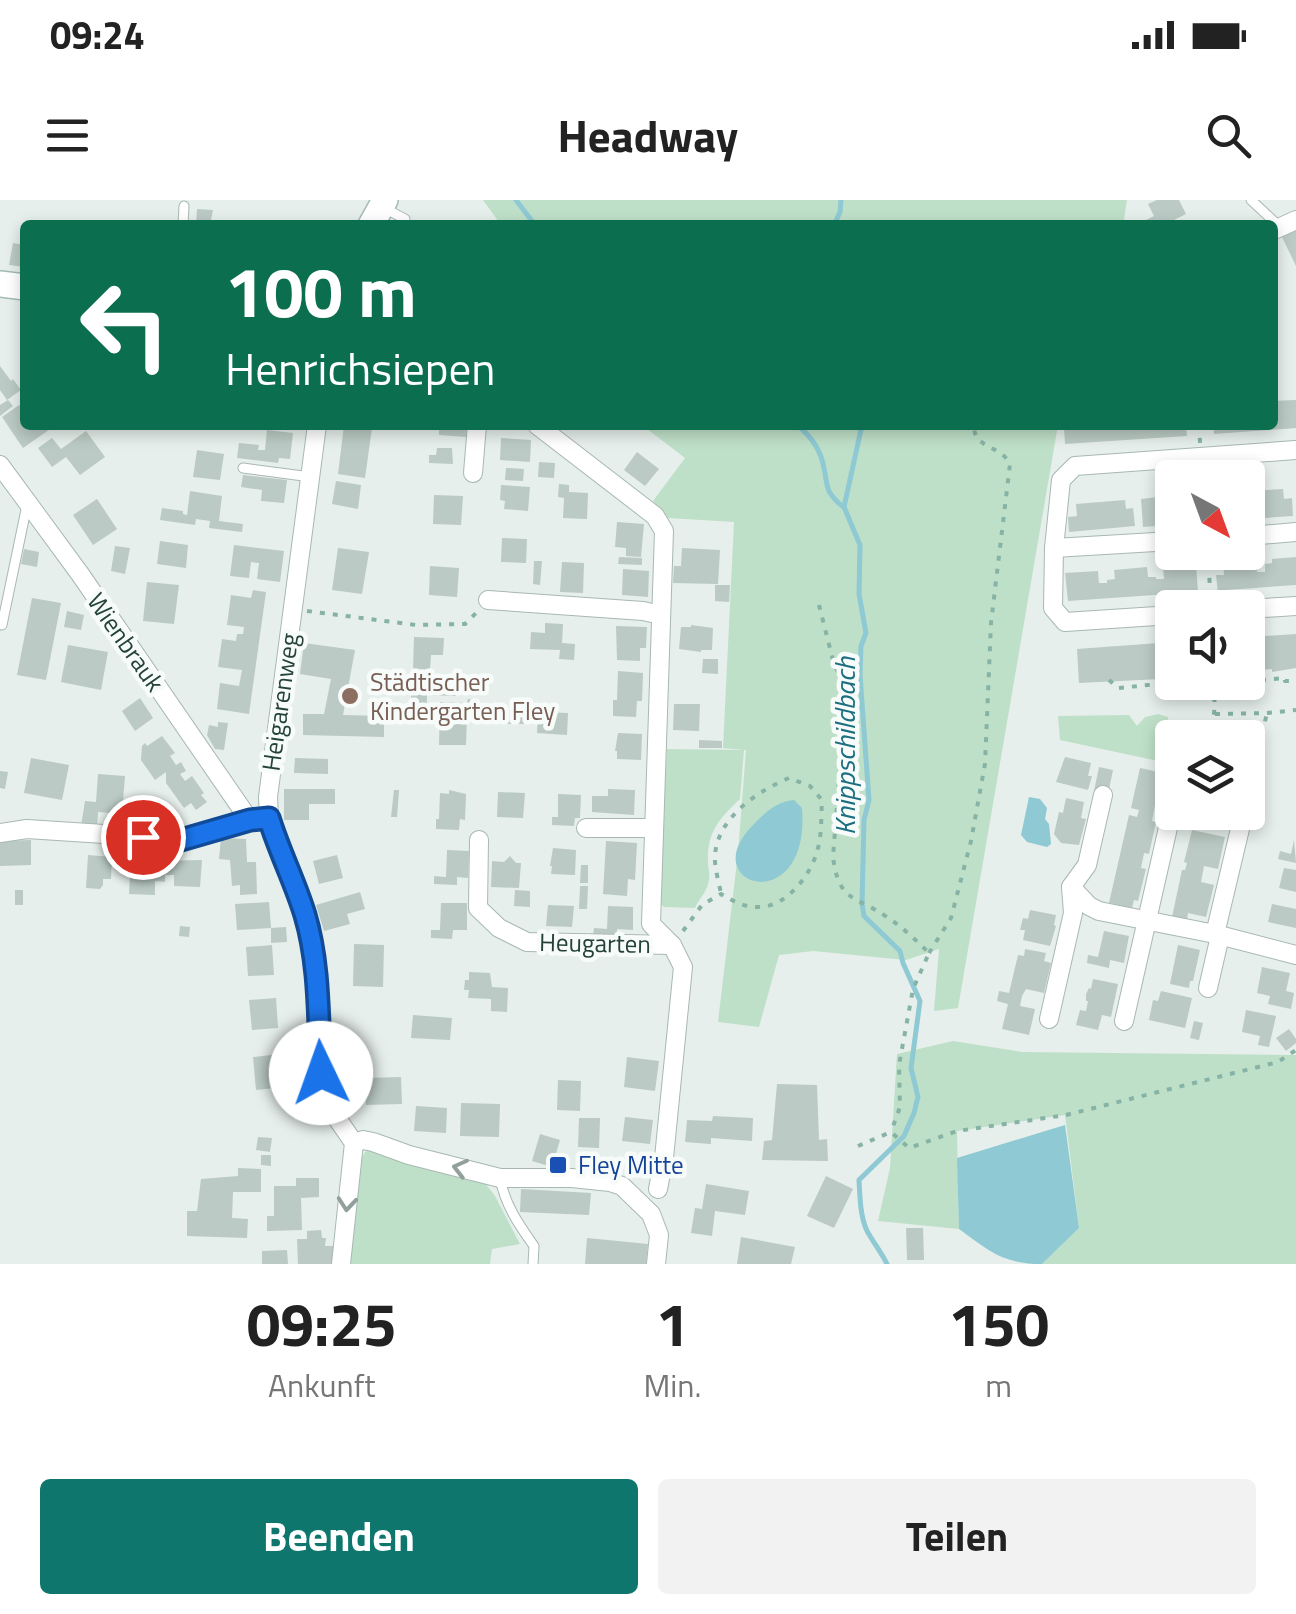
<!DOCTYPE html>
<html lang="de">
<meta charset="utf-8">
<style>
body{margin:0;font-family:"Titillium Web",sans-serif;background:#f2f2f2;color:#222;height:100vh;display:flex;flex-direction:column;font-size:38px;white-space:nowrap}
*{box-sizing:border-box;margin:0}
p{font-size:32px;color:#767676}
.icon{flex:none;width:55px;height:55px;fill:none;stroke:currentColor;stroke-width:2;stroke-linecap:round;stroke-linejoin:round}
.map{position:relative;height:1064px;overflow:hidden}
.drawer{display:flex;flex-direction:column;background:#fff;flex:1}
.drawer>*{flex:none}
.banner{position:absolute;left:20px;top:20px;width:1258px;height:210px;border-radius:10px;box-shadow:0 5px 15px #0003;background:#0b6e4f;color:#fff;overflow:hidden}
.needle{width:65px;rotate:139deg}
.buttons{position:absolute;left:1155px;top:260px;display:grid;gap:20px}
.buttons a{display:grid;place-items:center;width:110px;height:110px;border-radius:10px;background:#fff;box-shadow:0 5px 15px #0003;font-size:50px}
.pin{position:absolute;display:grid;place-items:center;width:85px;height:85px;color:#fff;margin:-42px;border:5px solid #fff;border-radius:50%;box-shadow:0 2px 10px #0007}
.me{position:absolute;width:110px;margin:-55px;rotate:357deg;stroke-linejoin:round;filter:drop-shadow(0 0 8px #0008)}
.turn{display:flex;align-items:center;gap:35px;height:210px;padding:0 40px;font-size:45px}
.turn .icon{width:130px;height:130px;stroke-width:2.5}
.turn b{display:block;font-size:70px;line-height:85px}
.eta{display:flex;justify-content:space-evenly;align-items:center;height:170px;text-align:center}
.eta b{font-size:60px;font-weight:700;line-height:70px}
.cta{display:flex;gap:20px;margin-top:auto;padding:20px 40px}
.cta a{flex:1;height:115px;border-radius:10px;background:#0f766e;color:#fff;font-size:40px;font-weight:700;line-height:115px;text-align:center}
.cta a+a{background:#f2f2f2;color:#222}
.status{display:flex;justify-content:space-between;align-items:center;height:70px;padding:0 50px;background:#fff;direction:ltr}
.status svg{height:28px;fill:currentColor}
header{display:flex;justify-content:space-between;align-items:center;height:130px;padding:0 40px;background:#fff;font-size:45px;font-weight:700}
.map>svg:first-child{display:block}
</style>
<div class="status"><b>09:24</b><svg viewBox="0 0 49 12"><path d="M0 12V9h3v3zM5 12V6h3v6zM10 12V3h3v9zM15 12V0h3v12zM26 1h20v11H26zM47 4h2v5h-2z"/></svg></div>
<header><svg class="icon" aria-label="menu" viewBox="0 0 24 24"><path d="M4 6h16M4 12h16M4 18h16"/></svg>Headway<svg class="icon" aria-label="search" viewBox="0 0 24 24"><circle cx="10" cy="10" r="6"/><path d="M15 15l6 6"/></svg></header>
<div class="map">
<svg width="1296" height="1064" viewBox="0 0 1296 1064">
<rect width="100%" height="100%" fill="#e6efeb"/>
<g fill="#bfe0c8">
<path d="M483,0h644l-4,25h-622z"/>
<path d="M642,225h416l-100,583 -24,3 5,-62 -33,11 -93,-9 -34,4 -20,72 -41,-5 20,-169 8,-103h-2l-4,49c-21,20 -33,33 -32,63 0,6 2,11 1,17 -1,12 -9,18 -14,29l-31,-1 -6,-5 9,-153 77,1 -21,-2 11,-226 -66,-4 -15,-17 32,-43z"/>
<path d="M1158,514l10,3 4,47 -112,-24 -2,-24 71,-1 8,11 8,-9z"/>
<path d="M953,841l70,11 273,3v209h-254l37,-36 -14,-113 -108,16 2,98 -81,-8 12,-53 7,-114z"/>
<path d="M370,949l115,34 10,13 25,48 -28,5 -2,15h-140l11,-105 4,-7z"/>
</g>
<g fill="#8ec9d4">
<path d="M1029,597l11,2 7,9 -2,11 4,5 2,20 -4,3 -20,-5 -6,-7z"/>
<path d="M794,600l8,8c9,113 -111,78 -48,16 13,-13 22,-22 40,-24z"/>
<path d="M1065,925l14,103 -37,36c-39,0 -53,-13 -83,-35l-2,-71z"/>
</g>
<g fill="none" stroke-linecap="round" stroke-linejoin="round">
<g stroke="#8ec9d4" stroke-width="5">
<path d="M516,0l19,25"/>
<path d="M834,25l6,-13 1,-12"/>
<path d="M797,225c14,11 24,26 27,43 4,20 1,23 18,38"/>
<path d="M862,225l-18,82 16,38 -1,49 7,39 -5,13 -1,29 9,125 -5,20 -2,84 2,12 36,35 3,12 17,38 -9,67 7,29 -4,16 -10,23 -45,44c1,17 1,42 11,56 6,10 12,18 17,28"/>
</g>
</g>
<g fill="#bbcac4">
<path d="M1157,0h22l7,14 -22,11h-15l-3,-5 8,-4 -6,-12z"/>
<path d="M197,9l16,1 -3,15h-14z"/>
<path d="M1296,28v38l-15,-31z"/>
<path d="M13,43l12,2v22l-16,-2z"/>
<path d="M0,166l11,15 2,-2 8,11 -14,10 -7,-10z"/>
<path d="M8,200l5,6 -13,10v-11z"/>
<path d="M1296,200v28l-82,6 -1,-9h59v-24z"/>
<path d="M19,205l6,8v12h31l-33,23 -21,-31z"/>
<path d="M344,225l28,3 -7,50 -27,-4z"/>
<path d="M439,225h28l-1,12 -27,-2z"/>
<path d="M1072,225h114l1,11 -122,8 -1,-16h8z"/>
<path d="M267,230l26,3 -3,26 -11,-1 -1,5 -41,-5 2,-15 20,2 -1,5h7z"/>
<path d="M86,231l19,26 -25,18 -14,-18 -14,10 -14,-19 14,-10 9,11z"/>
<path d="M501,238l30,2 -1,22 -30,-2z"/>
<path d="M437,248h15l1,16 -24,-1v-8h7z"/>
<path d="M197,250l27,4 -4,26 -27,-3z"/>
<path d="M637,252l22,17 -14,17 -21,-16z"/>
<path d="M539,262l16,1 -1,15 -16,-1z"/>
<path d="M506,268l18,1 -1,12 -18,-1z"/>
<path d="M243,275l44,5 -3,23 -23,-2 1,-11 -21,-3z"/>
<path d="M336,281l25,4 -3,24 -26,-5z"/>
<path d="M559,284l10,1v7l19,1 -1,26 -24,-1 1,-20 -6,-1z"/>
<path d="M501,285l29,2 -2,24 -24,-2 1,-8 -5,-1z"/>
<path d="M1283,289l1,10 8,-1 1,18 -45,3v-28z"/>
<path d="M190,291l32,5 -3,25 24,3 -1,8 -33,-4 1,-7 -14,-2 -1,6 -35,-5 2,-12 21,3v3l4,1z"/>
<path d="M434,295l29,1 -2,29 -28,-1z"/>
<path d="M1157,297h15v28l-29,2 -2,-28z"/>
<path d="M97,299l20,30 -24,16 -20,-30z"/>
<path d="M1125,300l1,9 7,-1 2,18 -66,6 -1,-15 9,-1 -1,-12z"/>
<path d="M617,322l27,2 -3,33 -15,-1v-8l-11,-1z"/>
<path d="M502,338l25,1 -1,24 -25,-1z"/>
<path d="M160,341l28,4 -2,23 -29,-4z"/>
<path d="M234,345l50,6 -4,31 -23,-3 2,-16 -8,-1 -2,16 -19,-2z"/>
<path d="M115,346l15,2 -5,26 -14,-3z"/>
<path d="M338,348l31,4 -7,42 -30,-4z"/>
<path d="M682,348l38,2 -2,34 -45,-1 1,-17h7z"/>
<path d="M24,349l15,3 -2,15 -16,-3z"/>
<path d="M619,357l23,1v7l-24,-1z"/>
<path d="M1296,357v28l-71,5v3l-7,1 -2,-19h8l-1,-13 33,-2 1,12h8v-8l7,-1v-4z"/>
<path d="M534,361h8l-2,24 -7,-1z"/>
<path d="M562,362l22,1 -1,30 -23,-1z"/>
<path d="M1196,364l2,28 -130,9 -3,-28 33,-2 1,12h8v-3l8,-1 -1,-9 33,-3 1,10h8v2h8l-1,-13z"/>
<path d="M430,366l29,2 -2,29 -28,-2z"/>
<path d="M623,369l26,2 -1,26 -26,-2z"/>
<path d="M147,382l32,3 -5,39 -31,-3z"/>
<path d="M715,385h15l-1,17 -14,-1z"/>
<path d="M253,390l13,2 -17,122 -32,-5 3,-26 19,3 3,-16 -24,-3 4,-28 14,2 1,-7h6l1,-7 -17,-2 4,-30 20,3z"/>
<path d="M32,398l29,5 -15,77 -29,-5z"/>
<path d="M67,411l17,4 -3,15 -17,-3z"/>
<path d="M545,423l18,1 -1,19 13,1 -1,16 -15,-1 1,-9 -30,-1 1,-17 14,1z"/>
<path d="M691,425l22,3 -1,22h-11v2l-22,-3 2,-22h10z"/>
<path d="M616,426l31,1 -1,21h-6v13l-23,-1z"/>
<path d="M1296,434v34l-24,4v-3l-11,1v3l-13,-1v-35z"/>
<path d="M414,437l30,1 -1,17h-12l-1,14 -17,1z"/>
<path d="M1172,442v33l-11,1v3l-82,4 -2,-34z"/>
<path d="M304,443l51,7 -12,65 41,1v21l-81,-2v-21h21l7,-35 -31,-5z"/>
<path d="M68,445l40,7 -7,38 -40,-8z"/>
<path d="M703,459h15v15l-16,-1z"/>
<path d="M618,471l25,2 -1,28h-5l-1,16 -23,-1v-16h4z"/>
<path d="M412,479l16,1 -2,33h-16z"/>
<path d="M429,479h28l-1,17 -27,-1z"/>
<path d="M140,498l13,20 -18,13 -13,-20z"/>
<path d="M468,499l10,1 -1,15h-10l-1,30h-27l1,-43 27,1z"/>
<path d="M674,504h26l-1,27 -26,-1z"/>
<path d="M508,510l17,1v13h-18z"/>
<path d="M538,512l30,1 -1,22 -30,-2z"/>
<path d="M218,522l10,1 -4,27 -9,-1 -8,-14 2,-10 9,2z"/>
<path d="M618,533l24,1 -1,26 -24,-1v-8h-2z"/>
<path d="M162,536l13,17 -5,3 6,9 5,-3 5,9 -6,3 5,7 7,-5 12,17 -3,2 6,7 -11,8 -5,-7 -7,5 -18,-25v-11l-11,8 -14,-20 1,-14 3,-3 2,3z"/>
<path d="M699,540l23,1v7h-23z"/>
<path d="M1065,557l26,6 -3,13h4l-4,14 -32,-8z"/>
<path d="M31,558l38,7 -7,35 -38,-7z"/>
<path d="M295,558l33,1v15l-34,-1z"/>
<path d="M1099,567l14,3 -5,24 -14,-3z"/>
<path d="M1140,568l28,6 -8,33 -5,-2 -3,16 4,1 -7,32 -5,-1 -3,15 5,1 -8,32 -4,-1 -2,8 -23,-5 20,-88 8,2 2,-7 -8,-2z"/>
<path d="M0,571l8,1 -3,17 -5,-1z"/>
<path d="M98,574l27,2 -3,38 -24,-2 -1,15 -16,-1 4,-25 11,1z"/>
<path d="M284,589h51v15h-26v16h-25z"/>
<path d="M608,589l27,1 -1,25 -42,-3v-16h16z"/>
<path d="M394,590h5l-2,27h-6z"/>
<path d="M449,590l17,4 -1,26 -5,-1 -1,11 -23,-1v-10h3l1,-26 9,1z"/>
<path d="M498,592l27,1 -2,25 -26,-1z"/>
<path d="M558,594l23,1 -1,23h-5l-1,8 -22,-1v-8h6z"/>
<path d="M1066,598l18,4 -3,16 5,1 -7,26 -18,-2 -7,-9 5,-22 4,1z"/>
<path d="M1196,612h35l-3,10 -13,-3 -2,7 -23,-5 2,-7z"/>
<path d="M1192,630l33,7 -7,32 -14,-3 -3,16 13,3 -8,32 -18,-4 -1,7 -15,-3 10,-47h3l2,-7 -3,-1z"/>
<path d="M221,638l25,1 1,23h9l1,32 -17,1v-10l-8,1 -2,-26 -11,-1z"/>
<path d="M31,640v25l-31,1v-25z"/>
<path d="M1294,640l2,23 -18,-4 2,-8 11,3z"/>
<path d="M606,641l31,2 -2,37 -7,-1 -1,17 -24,-2z"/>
<path d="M553,648l23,2 -1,25 -24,-1 1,-8h-2z"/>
<path d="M447,650l22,1 -1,27 -11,-1v8l-23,-1v-8l12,1z"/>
<path d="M88,655l24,2 -1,22h-8v6l-3,4 -14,-1z"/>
<path d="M337,655l6,23 -24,6 -6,-23z"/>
<path d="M510,656l6,7h5l-2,25 -28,-1 1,-26 12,1z"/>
<path d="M131,657l25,1v3l46,-1 -2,27 -26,-1v-11h-9v7l-10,-1v14l-26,-1z"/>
<path d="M581,665h7v18h-8z"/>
<path d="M1284,668l12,2v22l-17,-4z"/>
<path d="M580,686h8l-1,23h-8z"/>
<rect x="15" y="690" width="8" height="15"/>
<path d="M515,690l15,1v16l-16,-1z"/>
<path d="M360,692l5,17 -18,5 3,10 -26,7 -8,-26z"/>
<path d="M269,702l2,26 -34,2 -2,-26z"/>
<path d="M441,703h26v27h-14l-1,9 -21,-1v-8h9z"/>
<path d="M1272,704l24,5v19l-28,-6z"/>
<path d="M548,705l26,1 -2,21 -26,-1z"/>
<path d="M608,706l25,1v23l-16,-1v8l-24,-1 1,-8 13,1z"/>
<path d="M1030,710l26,5 -2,10 2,1 -6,20 -27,-6 2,-10h-5l3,-12 5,1z"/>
<path d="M180,726l10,1 -1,10 -10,-1z"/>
<path d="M286,727l1,15 -16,1v-15z"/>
<path d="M1104,731l25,5 -5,27 -14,-3 -1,8 -22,-5 1,-8 10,2z"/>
<path d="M354,744l30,1 -1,42 -30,-1z"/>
<path d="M272,745l2,30 -26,1 -2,-29z"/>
<path d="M1178,745l22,5 -7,31h-3l-1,7 -19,-4z"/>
<path d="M1025,749l21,4 -2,8 7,2 -7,30 -18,-4 -4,7 -2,10 15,3 -6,26 -27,-6 6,-25 -11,-3 2,-10 10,2 9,-38 6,1z"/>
<path d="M1262,767l28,6 -4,18 8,2 -3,16 -23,-5 2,-8 -13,-3z"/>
<path d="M469,772l21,1 2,14 16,1 -1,24 -16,-1v-12l-23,-1 1,-8h-5l1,-10h4z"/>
<path d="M1093,779l25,5 -7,33 -9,-2 -4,15 -22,-5 4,-15 6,1 2,-10h-2v-7l3,-6 2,1z"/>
<path d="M1161,791l31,7 -7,30 -36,-8 4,-20 5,1z"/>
<path d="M276,798l2,30 -26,2 -3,-30z"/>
<path d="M1246,810l30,6 -7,31 -11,-2 2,-9 -18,-4z"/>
<path d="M413,815l39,3 -2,22 -39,-2z"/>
<path d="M1194,821l9,2 -4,17 -9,-2z"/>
<path d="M1289,829l7,10v4l-10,8 -10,-13z"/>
<path d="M332,832l23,2 -1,39 -24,-1z"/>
<path d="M280,854l4,33 -28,3 -3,-33z"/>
<path d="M627,857l32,4 -4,30 -31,-4z"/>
<path d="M401,877l1,27 -36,1 -1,-27z"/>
<path d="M558,880l23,1 -1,30 -23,-1z"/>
<path d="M777,884l40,1 2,55 8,-1 1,22 -66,-1 2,-19 8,-1z"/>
<path d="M461,903l39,1 -1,33 -39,-1z"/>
<path d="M416,906l31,2 -1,25 -32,-2z"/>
<path d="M713,916l40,2 -1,23 -41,-3v6l-26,-2 2,-22 25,1z"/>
<path d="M625,917l28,3 -3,24 -28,-3z"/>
<path d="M579,918h21l-1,30 -21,-1z"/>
<path d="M540,934l20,6 -8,27 -20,-6z"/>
<path d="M258,937l14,1 -2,14 -14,-2z"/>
<path d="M261,955h10v11l-10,-1z"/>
<path d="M238,968l23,1v23h-28l-1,26 16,1 -1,19 -60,-2v-25h10l4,-32 37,-3z"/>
<path d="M826,976l27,13 -19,39 -27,-12z"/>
<path d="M296,978h23v19l-18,1 1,32 -35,1v-15h7v-30h22z"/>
<path d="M706,984l43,7 -4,24 -30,-4 -3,25 -21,-3 4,-25 7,1z"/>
<path d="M521,989l70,4 -2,22 -69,-3z"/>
<path d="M906,1028h17l1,32h-17z"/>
<path d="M321,1030l1,8h4l-1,8h9l-2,18h-34l-1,-25h10v-8z"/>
<path d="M741,1037l54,10 -4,17h-54z"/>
<path d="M587,1038l61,6 -2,20h-61z"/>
<path d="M287,1050l1,14h-26v-13z"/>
</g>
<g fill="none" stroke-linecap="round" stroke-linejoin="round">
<defs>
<g id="lane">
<path d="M1251,0l29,27"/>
<path d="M384,8l21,11"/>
<path d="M183,25l1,-19"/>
<path d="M243,268l68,9"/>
<path d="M2,425l25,-120"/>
<path d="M500,978c5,27 19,47 34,68l-1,18"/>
</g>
<g id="street">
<path d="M1272,31l24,-11"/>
<path d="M317,225l-49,372 1,21 4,13 32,84 7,27 12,149 6,17 24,35 -13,121"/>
<path d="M537,225l118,91 9,15 -13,393 21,21 11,22 -19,191 -6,31"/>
<path d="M0,265l80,109 170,247"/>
<path d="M473,273l4,-48"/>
<path d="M1248,336l48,-4"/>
<path d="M1054,348l118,-7"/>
<path d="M488,400l155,11 18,4"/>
<path d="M1248,409l48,-3"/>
<path d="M1172,415l-107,7 -12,-14 1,-60 7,-68 14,-14 221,-16"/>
<path d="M1248,596l2,-8"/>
<path d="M586,628h68"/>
<path d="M0,633l27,-4 154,10 78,-20"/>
<path d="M479,640l-1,68 21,20 28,14 145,3"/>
<path d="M1071,687l18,19 10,5 116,23 81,21"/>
<path d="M1215,734l29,-122"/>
<path d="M1208,788l12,-52"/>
<path d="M1049,819l24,-106 -2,-26 16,-22 16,-70"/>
<path d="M1124,821l48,-211"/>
<path d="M354,943l9,-3 10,2 36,13 91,23h72l38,4 12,4 29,28 8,21 -3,29"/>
</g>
<g id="secondary">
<path d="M371,25l14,-25"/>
<path d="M0,84l25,3"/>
</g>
</defs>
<use href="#lane" stroke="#a8b8b2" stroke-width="11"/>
<use href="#street" stroke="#a8b8b2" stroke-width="20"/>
<use href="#secondary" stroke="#a4bbb3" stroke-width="28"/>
<g stroke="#86b3a5" stroke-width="4" stroke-dasharray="5 8" stroke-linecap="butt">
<path d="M1199,225l1,18"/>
<path d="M1208,352l3,56"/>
<path d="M819,405l15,59 12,25 -13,168c6,46 22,38 54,60 15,10 29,23 42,36l-16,36 -14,76 1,42 -9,25"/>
<path d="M307,411l109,14 49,-1 12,-12"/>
<path d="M1109,480l9,8 61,-6"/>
<path d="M1248,481l37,-3v3h11"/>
<path d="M1229,482h6"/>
<path d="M1215,514l52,-1 29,-3"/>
<path d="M1203,538c15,-16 11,-35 11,-56"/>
<path d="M1171,543h1"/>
<path d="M1253,572l14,-59"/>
<path d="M683,731l19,-26 19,-11c12,7 24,14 38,13 28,0 53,-33 59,-59 4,-15 3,-32 4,-48l-12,-14 -21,-8c-31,13 -71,39 -74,77 -1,12 4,27 6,39"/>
<path d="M929,753l22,-35 20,-77 14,-77 6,-141 19,-159c-9,-19 -37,-15 -36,-39"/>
<path d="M858,946l33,-14 18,16 48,-17 109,-16 212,-53 18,-12"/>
</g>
<use href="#lane" stroke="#fff" stroke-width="9"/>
<use href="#street" stroke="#fff" stroke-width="18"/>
<use href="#secondary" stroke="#fff" stroke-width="25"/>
</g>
<defs><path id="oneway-chevron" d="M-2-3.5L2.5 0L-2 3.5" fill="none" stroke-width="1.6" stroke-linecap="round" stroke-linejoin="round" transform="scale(2.5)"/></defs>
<g stroke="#92a09c">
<use href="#oneway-chevron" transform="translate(460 968) rotate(-166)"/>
<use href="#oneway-chevron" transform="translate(347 1004) rotate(95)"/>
</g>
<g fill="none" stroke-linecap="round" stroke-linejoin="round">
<defs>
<path id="route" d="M143,637l38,3 69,-20 19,-2c10,33 26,64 36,97 15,50 13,106 16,158"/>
</defs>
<use href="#route" stroke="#114b97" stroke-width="25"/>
<use href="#route" stroke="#1a73e8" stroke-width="18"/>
</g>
<circle fill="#8d6e63" stroke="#f7fbf9" stroke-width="4" cx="350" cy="496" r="10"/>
<rect fill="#1a4fb4" stroke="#f7fbf9" stroke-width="4" x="548" y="955" width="20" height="20" rx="5"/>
<g text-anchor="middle" stroke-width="9" stroke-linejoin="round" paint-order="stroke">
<g font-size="25" fill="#24423a" stroke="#f7fbf9">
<text transform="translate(126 442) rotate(55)" y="9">Wienbrauk</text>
<text transform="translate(280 502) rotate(-82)" y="9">Heigarenweg</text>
<text transform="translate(595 743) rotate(1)" y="9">Heugarten</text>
</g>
<g font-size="25" fill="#785e54" stroke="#f7fbf9" text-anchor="start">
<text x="370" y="491">Städtischer<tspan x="370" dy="29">Kindergarten Fley</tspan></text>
</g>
<g font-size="25" fill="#164399" stroke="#f7fbf9" text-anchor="start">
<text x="578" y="974">Fley Mitte</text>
</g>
<g font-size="28" font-style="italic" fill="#1c6f80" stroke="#f7fbf9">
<text transform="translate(845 546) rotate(-90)" y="10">Knippschildbach</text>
</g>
</g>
</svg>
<div class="buttons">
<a><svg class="needle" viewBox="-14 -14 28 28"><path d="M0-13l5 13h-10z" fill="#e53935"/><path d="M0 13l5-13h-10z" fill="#767676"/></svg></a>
<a><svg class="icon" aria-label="sound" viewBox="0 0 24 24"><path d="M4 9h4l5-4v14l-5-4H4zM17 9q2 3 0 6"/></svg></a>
<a><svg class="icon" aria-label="layers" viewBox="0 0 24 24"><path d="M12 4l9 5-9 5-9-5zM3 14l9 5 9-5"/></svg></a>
</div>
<div class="pin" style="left:143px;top:637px;background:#d93025"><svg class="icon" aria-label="arrive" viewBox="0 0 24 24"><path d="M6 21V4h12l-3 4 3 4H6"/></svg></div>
<svg class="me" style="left:321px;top:873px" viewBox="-20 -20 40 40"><circle r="19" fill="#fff"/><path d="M0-13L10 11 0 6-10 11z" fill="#1a73e8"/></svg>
<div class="banner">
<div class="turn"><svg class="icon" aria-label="left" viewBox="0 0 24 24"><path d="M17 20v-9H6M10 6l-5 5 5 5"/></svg><div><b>100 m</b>Henrichsiepen</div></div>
</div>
</div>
<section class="drawer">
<div class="eta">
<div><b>09:25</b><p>Ankunft</p></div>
<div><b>1</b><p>Min.</p></div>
<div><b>150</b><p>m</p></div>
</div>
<div class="cta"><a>Beenden</a><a>Teilen</a></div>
</section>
